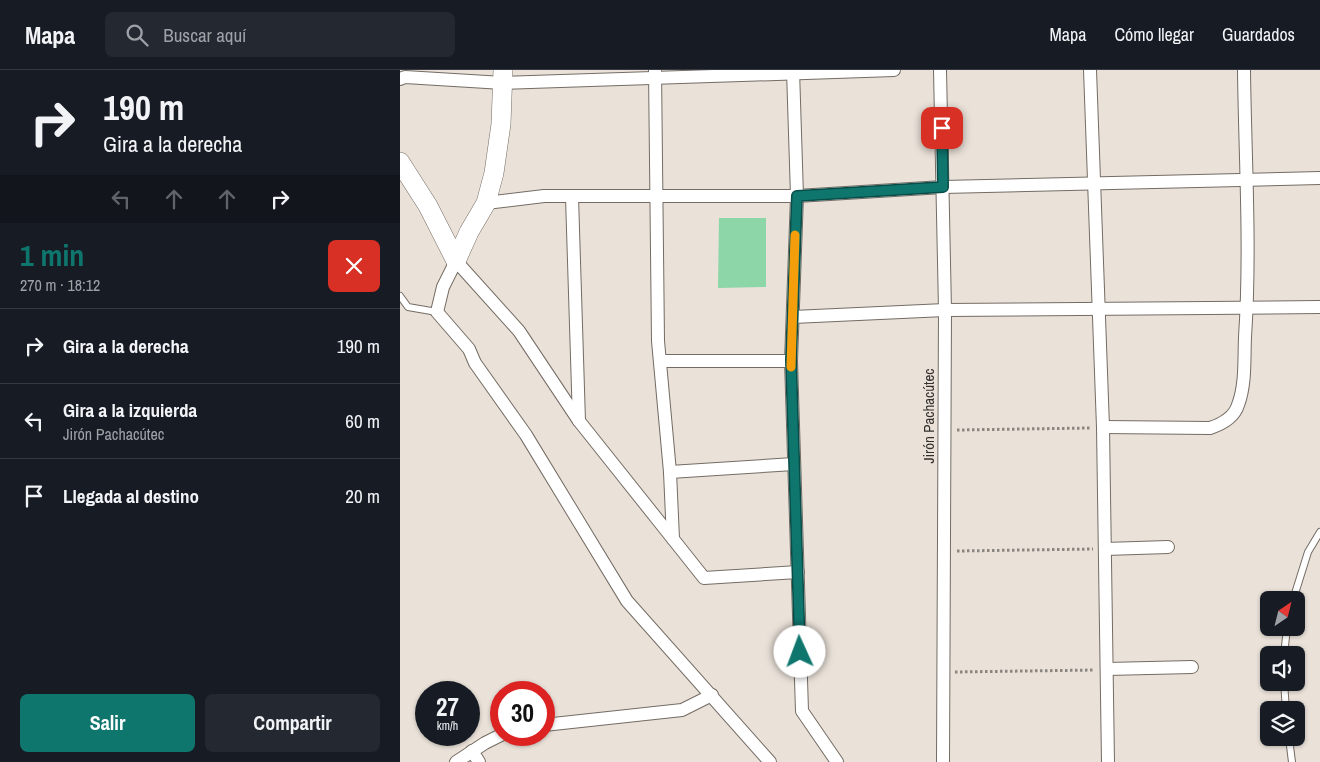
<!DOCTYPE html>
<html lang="es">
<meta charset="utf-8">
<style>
body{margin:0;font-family:"Archivo Narrow",sans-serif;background:#242831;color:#f1f3f6;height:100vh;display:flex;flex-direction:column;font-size:19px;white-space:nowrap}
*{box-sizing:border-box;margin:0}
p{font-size:16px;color:#9ea1a6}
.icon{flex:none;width:28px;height:28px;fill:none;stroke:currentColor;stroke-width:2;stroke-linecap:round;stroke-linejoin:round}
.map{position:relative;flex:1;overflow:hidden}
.drawer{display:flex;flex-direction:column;background:#171b24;width:400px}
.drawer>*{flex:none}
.guide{background:#171b24;color:#f1f3f6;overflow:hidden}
.needle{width:32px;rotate:35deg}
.controls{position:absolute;left:860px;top:521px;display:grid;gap:10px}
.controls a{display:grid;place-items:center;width:45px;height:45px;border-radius:8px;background:#171b24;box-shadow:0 1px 4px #0004;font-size:25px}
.speed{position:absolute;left:15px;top:611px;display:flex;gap:10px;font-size:25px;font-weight:700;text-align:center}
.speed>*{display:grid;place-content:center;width:65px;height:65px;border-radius:50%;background:#171b24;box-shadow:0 1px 4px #0004;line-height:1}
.speed small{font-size:12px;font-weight:400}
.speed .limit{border:8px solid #d22;background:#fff;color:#111}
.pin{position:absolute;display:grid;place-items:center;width:42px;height:42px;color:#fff;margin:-21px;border-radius:10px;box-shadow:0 2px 8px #0006}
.me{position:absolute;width:55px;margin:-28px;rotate:358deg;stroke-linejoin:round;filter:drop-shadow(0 0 4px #0008)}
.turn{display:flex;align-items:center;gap:18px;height:105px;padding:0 20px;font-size:22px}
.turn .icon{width:65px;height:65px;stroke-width:2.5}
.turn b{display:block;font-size:35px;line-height:42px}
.lanes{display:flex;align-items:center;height:48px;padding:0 20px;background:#0003;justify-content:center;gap:25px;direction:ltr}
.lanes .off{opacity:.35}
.round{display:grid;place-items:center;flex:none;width:52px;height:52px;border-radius:8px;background:#242831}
.headline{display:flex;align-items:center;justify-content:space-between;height:85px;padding:0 20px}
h1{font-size:30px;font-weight:700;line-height:38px;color:#0f766e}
.primary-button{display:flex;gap:10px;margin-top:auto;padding:10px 20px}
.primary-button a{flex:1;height:58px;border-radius:8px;background:#0f766e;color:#fff;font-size:20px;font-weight:700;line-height:58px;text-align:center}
.primary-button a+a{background:#242831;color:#f1f3f6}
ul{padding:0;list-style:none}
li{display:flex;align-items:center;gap:15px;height:75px;padding:0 20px;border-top:1px solid #363941}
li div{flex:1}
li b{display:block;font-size:19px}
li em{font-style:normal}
header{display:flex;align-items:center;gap:30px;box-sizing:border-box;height:70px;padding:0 25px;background:#171b24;border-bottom:1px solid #363941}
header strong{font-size:24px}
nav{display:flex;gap:28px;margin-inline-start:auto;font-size:18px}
.search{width:350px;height:45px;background:#242831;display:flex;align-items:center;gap:12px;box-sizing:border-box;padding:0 18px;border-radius:8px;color:#9ea1a6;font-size:19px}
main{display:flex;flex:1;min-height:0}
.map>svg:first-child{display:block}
</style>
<header>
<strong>Mapa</strong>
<div class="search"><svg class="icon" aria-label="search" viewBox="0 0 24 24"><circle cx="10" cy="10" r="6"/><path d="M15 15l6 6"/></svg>Buscar aquí</div>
<nav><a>Mapa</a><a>Cómo llegar</a><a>Guardados</a></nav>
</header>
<main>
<section class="drawer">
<div class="guide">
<div class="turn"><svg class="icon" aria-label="right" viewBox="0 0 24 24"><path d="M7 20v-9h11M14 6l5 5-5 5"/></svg><div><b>190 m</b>Gira a la derecha</div></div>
<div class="lanes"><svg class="icon off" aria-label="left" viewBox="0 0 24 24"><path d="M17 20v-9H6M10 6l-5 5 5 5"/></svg><svg class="icon off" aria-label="ahead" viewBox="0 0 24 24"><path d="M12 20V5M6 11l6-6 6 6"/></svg><svg class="icon off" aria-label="ahead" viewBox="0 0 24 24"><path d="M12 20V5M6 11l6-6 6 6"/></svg><svg class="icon" aria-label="right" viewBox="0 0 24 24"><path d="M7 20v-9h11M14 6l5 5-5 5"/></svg></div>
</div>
<div class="headline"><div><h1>1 min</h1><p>270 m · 18:12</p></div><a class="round" style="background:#d93025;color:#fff"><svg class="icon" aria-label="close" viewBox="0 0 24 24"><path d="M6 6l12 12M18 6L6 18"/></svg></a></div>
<ul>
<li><svg class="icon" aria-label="right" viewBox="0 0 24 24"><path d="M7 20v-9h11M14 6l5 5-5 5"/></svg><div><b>Gira a la derecha</b></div><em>190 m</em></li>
<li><svg class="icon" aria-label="left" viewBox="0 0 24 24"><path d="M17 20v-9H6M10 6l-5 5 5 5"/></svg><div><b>Gira a la izquierda</b><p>Jirón Pachacútec</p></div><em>60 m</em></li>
<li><svg class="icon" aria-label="arrive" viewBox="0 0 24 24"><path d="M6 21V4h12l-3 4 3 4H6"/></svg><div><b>Llegada al destino</b></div><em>20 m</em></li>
</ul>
<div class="primary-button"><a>Salir</a><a>Compartir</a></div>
</section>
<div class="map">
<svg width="920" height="692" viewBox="0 0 920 692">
<rect width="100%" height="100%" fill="#eae2d9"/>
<path fill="#8dd6a8" d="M319,148h47v69l-48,1z"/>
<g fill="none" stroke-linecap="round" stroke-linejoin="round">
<defs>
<g id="lane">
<path d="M0,226l8,11 29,5"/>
<path d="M893,530l15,-48 12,-20"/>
<path d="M884,585l3,-27"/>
<path d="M884,612l2,28"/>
<path d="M889,668l3,24"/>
</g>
<g id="street">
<path d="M255,0l3,271 12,131 3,67 31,39 94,-6"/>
<path d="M393,0l4,126 -6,165 11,350 35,51"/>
<path d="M540,0l5,240 -2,452"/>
<path d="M690,0l13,357 5,335"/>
<path d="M0,9l5,-2 98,6 391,-13"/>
<path d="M172,127l7,224"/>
<path d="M86,133l58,-7h253l146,-9 377,-9"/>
<path d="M393,247l152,-7 375,-3"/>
<path d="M260,291h131"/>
<path d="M703,357l107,1c12,-4 24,-10 28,-23 8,-21 6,-47 7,-68 6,-89 0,-179 -1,-267"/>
<path d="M270,402l124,-8"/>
<path d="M273,469l-94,-118 -60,-90 -63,-70 -13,26 -6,25 32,37 6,14 51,72 101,166 143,161"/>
<path d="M705,479l63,-2"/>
<path d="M707,599l85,-2"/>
<path d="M144,655l138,-15 30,-15"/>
<path d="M72,681l7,11"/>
<path d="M56,692l29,-19 16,-8"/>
</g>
<g id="secondary">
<path d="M0,92l28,44 28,55"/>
<path d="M56,191l13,-29 17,-29 8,-30 7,-49 2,-54"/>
</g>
</defs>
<use href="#lane" stroke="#746c64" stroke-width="8"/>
<use href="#street" stroke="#746c64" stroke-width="14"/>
<use href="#secondary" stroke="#746c64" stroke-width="20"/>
<g stroke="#8b8580" stroke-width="3" stroke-dasharray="2.5 2.5" stroke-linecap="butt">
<path d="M557,360l133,-2"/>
<path d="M557,481l136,-2"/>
<path d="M555,602l139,-2"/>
</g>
<use href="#lane" stroke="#fff" stroke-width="6"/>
<use href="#street" stroke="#fff" stroke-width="12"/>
<use href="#secondary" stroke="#fff" stroke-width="19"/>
</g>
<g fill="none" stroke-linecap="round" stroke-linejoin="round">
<defs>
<path id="route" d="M400,582l-9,-292 6,-164 146,-9 -1,-59"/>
</defs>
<use href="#route" stroke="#0a4d48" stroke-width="12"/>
<use href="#route" stroke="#0f766e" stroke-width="9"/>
<path stroke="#f59e0b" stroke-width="9" d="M391,297l4,-132"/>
</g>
<g text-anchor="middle" stroke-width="4" stroke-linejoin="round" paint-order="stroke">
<g font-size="15" fill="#332f2c" stroke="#eae2d9">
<text transform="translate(529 346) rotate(-90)" y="5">Jirón Pachacútec</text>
</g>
</g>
</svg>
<div class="controls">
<a><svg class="needle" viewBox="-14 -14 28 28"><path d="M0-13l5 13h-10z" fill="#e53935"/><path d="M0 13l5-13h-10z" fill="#9ea1a6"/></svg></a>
<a><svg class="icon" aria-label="sound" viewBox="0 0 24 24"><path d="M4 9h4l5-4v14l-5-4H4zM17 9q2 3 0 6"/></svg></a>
<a><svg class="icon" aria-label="layers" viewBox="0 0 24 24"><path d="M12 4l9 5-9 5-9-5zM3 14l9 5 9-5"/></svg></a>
</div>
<div class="speed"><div>27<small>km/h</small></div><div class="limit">30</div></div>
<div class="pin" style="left:542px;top:58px;background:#d93025"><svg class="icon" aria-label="arrive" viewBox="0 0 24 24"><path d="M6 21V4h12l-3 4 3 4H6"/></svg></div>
<svg class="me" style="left:400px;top:582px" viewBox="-20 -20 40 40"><circle r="19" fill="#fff"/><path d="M0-13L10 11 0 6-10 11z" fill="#0f766e"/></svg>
</div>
</main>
